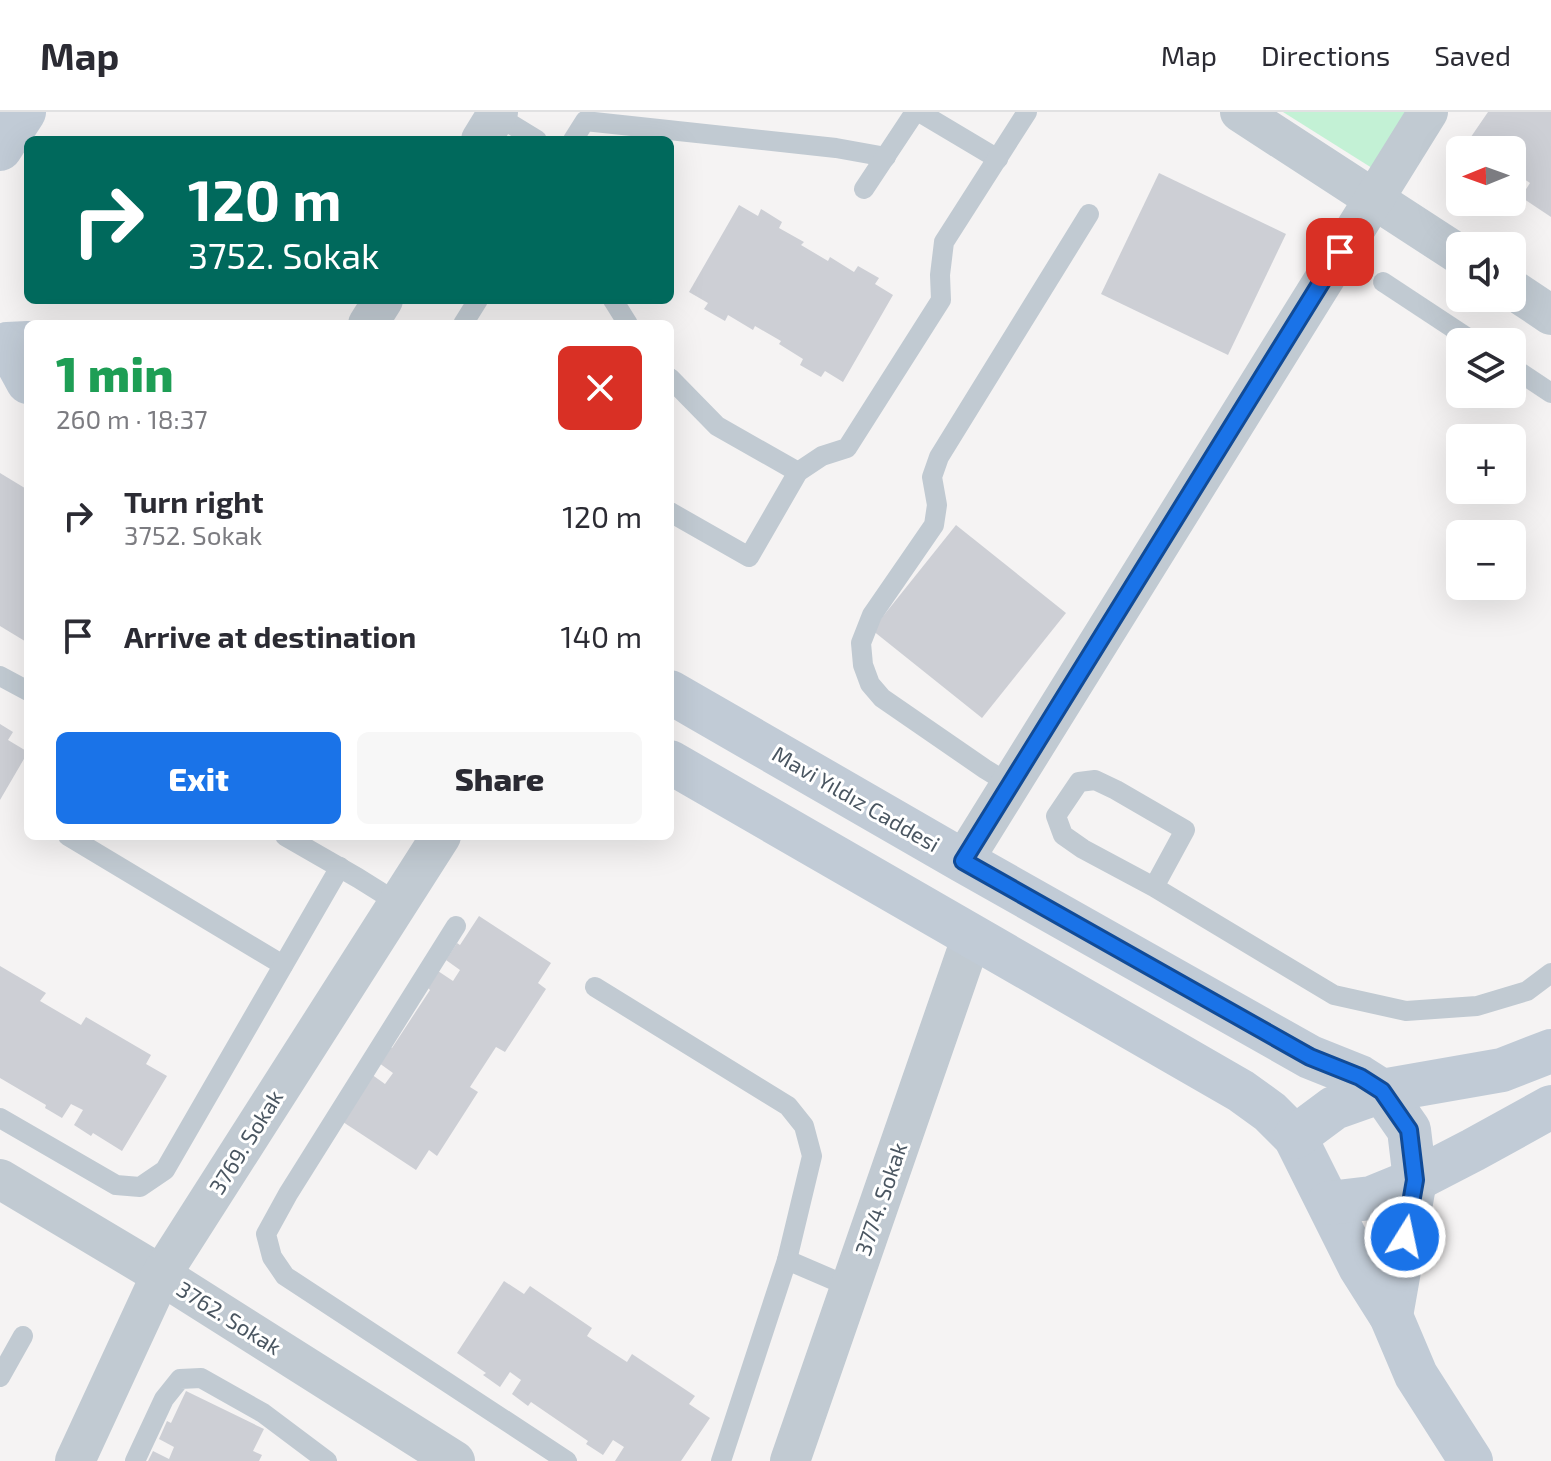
<!DOCTYPE html>
<meta charset="utf-8">
<style>
body{margin:0;font-family:"Exo 2",sans-serif;background:#f7f7f7;color:#2b2b33;height:100vh;display:flex;flex-direction:column;font-size:30px;white-space:nowrap}
*{box-sizing:border-box;margin:0}
p{font-size:26px;color:#7c7c81}
.icon{flex:none;width:44px;height:44px;fill:none;stroke:currentColor;stroke-width:2;stroke-linecap:round;stroke-linejoin:round}
.map{position:relative;flex:1;overflow:hidden}
.drawer{position:absolute;left:24px;top:208px;width:650px;height:520px;display:flex;flex-direction:column;background:#fff;border-radius:12px;box-shadow:0 8px 32px #0002}
.drawer>*{flex:none}
.hud{position:absolute;left:24px;top:24px;width:650px;height:168px;border-radius:12px;box-shadow:0 8px 32px #0002;background:#00695c;color:#fff;overflow:hidden}
.needle{width:52px;rotate:269deg}
.fabs{position:absolute;left:1446px;top:24px;display:grid;gap:16px}
.fabs a{display:grid;place-items:center;width:80px;height:80px;border-radius:12px;background:#fff;box-shadow:0 8px 32px #0002;font-size:40px}
.pin{position:absolute;display:grid;place-items:center;width:68px;height:68px;color:#fff;margin:-34px;border-radius:16px;box-shadow:0 4px 12px #0006}
.me{position:absolute;width:88px;margin:-44px;rotate:10deg;stroke-linejoin:round;filter:drop-shadow(0 0 6px #0008)}
.turn{display:flex;align-items:center;gap:28px;height:168px;padding:0 32px;font-size:36px}
.turn .icon{width:104px;height:104px;stroke-width:2.5}
.turn b{display:block;font-size:56px;line-height:68px}
.round{display:grid;place-items:center;flex:none;width:84px;height:84px;border-radius:12px;background:#f7f7f7}
.headline{display:flex;align-items:center;justify-content:space-between;height:136px;padding:0 32px}
h1{font-size:48px;font-weight:800;line-height:60px;color:#1e9e55}
.action{display:flex;gap:16px;margin-top:auto;padding:16px 32px}
.action a{flex:1;height:92px;border-radius:12px;background:#1a73e8;color:#fff;font-size:32px;font-weight:800;line-height:92px;text-align:center}
.action a+a{background:#f7f7f7;color:#2b2b33}
ul{padding:0;list-style:none}
li{display:flex;align-items:center;gap:24px;height:120px;padding:0 32px}
li div{flex:1}
li b{display:block;font-size:30px}
li em{font-style:normal}
header{display:flex;align-items:center;gap:48px;box-sizing:border-box;height:112px;padding:0 40px;background:#fff;border-bottom:2px solid #e1e1e2}
header strong{font-size:38px}
nav{display:flex;gap:44px;margin-inline-start:auto;font-size:28px}
.map>svg:first-child{display:block}
</style>
<header>
<strong>Map</strong>
<nav><a>Map</a><a>Directions</a><a>Saved</a></nav>
</header>
<div class="map">
<svg width="1551" height="1349" viewBox="0 0 1551 1349">
<rect width="100%" height="100%" fill="#f5f3f3"/>
<path fill="#c3f1d5" d="M1283,0h123l-34,56z"/>
<g fill="#cdcfd5">
<path d="M1488,0h63v105l-30,-20 9,-14 -18,-12v-21h-50z"/>
<path d="M1159,61l127,61 -58,121 -127,-61z"/>
<path d="M739,93l19,11 3,-7 21,13 -3,6 25,14 -3,3 27,16 2,-4 24,15 4,-6 21,12 -4,6 18,11 -50,87 -18,-11 -4,6 -21,-12 3,-6 -24,-15 2,-3 -26,-15 -2,4 -25,-15 -3,6 -21,-12 4,-6 -19,-11z"/>
<path d="M0,361l28,17v153l-28,-17z"/>
<path d="M956,413l110,88 -84,105 -110,-88z"/>
<path d="M0,612l13,8 -5,8 20,12 -28,48z"/>
<path d="M479,804l72,47 -13,20 8,6 -41,63 -9,-5 -26,40 8,5 -41,64 -8,-6 -13,20 -73,-48 28,-48 14,10 8,-11 -14,-10 10,-17 3,2 38,-58 -2,-2 10,-17 15,10 7,-11 -14,-10 11,-17 3,2z"/>
<path d="M0,854l46,27 -6,8 41,24 5,-8 65,38 -5,9 21,12 -45,75 -29,-18 -2,3 -17,-11 9,-15 -12,-6 -9,14 -17,-10 1,-3 -46,-27z"/>
<path d="M504,1169l20,13 6,-8 62,42 -5,8 40,26 5,-8 63,42 -6,8 21,14 -29,43h-66l9,-14 -11,-7 -10,15 -17,-11 2,-3 -57,-39 -3,4 -16,-12 9,-14 -11,-8 -10,15 -17,-12 3,-2 -29,-20z"/>
<path d="M186,1279l78,38 -11,22 9,4 -3,6h-111l5,-10 16,8 5,-12 -15,-8 8,-18 4,2z"/>
</g>
<g fill="none" stroke-linecap="round" stroke-linejoin="round">
<g stroke="#c1cad2" stroke-width="20">
<path d="M919,0l79,47"/>
<path d="M496,3l41,25"/>
<path d="M573,28l12,-19 251,27 50,9"/>
<path d="M864,77l51,-77"/>
<path d="M1383,170l91,60"/>
<path d="M613,188l15,24"/>
<path d="M463,212l15,-24"/>
<path d="M1512,255l39,26"/>
<path d="M670,266l47,48 81,46"/>
<path d="M670,400l79,45 49,-85 24,-16 25,-8 94,-148 -1,-25 4,-33 83,-130"/>
<path d="M0,564l28,15"/>
<path d="M1011,673l-26,-16 -103,-71 -12,-14 -7,-19 -2,-22 11,-28 62,-90 3,-20 -5,-28 7,-20 150,-243"/>
<path d="M68,724l215,129"/>
<path d="M285,724l73,42 40,25"/>
<path d="M1154,775l31,-57 -69,-40 -21,-10 -16,2 -23,34 7,19 20,14 71,38 180,108 72,16 71,-5 50,-15 24,-18"/>
<path d="M456,814l-168,268 -22,40 6,23 13,19 282,185"/>
<path d="M595,875l193,119 16,20 8,30 -25,104 -66,201"/>
<path d="M0,1006l116,67 24,2 25,-17 175,-303"/>
<path d="M787,1148l63,27"/>
<path d="M0,1265l23,-41"/>
<path d="M135,1349l29,-62 16,-20 21,-1 62,35 64,48"/>
</g>
<g stroke="#c1cad2" stroke-width="40">
<path d="M1240,0l220,143"/>
<path d="M481,28l17,-28"/>
<path d="M1512,177l39,26"/>
<path d="M368,212l15,-24"/>
<path d="M963,749l465,-749"/>
<path d="M0,1067l161,96 294,186"/>
<path d="M75,1349l86,-186 280,-439"/>
<path d="M790,1349l182,-525"/>
</g>
<g stroke="#c1cbd6" stroke-width="44">
<path d="M0,37l24,-37"/>
<path d="M28,231l-21,1 21,38"/>
<path d="M670,580l293,169 347,196 50,20 22,14 27,39 6,50 -24,136"/>
<path d="M670,650l571,329 29,21 25,25 65,130 31,49 25,59 55,86"/>
<path d="M1295,1025l39,-29 48,-17 120,-21 49,-19"/>
<path d="M1329,1091l42,-5 44,-18 58,-30 78,-43"/>
</g>
</g>
<g fill="none" stroke-linecap="round" stroke-linejoin="round">
<defs>
<path id="route" d="M1340,140l-377,609 347,196 50,20 22,14 27,39 6,50 -10,57"/>
</defs>
<use href="#route" stroke="#114b97" stroke-width="20"/>
<use href="#route" stroke="#1a73e8" stroke-width="14"/>
</g>
<g text-anchor="middle" stroke-width="6" stroke-linejoin="round" paint-order="stroke">
<g font-size="22" fill="#4a5661" stroke="#fff">
<text transform="translate(856 687) rotate(30)" y="8">Mavi Yıldız Caddesi</text>
<text transform="translate(246 1030) rotate(-58)" y="8">3769. Sokak</text>
<text transform="translate(881 1087) rotate(-71)" y="8">3774. Sokak</text>
<text transform="translate(229 1206) rotate(32)" y="8">3762. Sokak</text>
</g>
</g>
</svg>
<div class="fabs">
<a><svg class="needle" viewBox="-14 -14 28 28"><path d="M0-13l5 13h-10z" fill="#e53935"/><path d="M0 13l5-13h-10z" fill="#7c7c81"/></svg></a>
<a><svg class="icon" aria-label="sound" viewBox="0 0 24 24"><path d="M4 9h4l5-4v14l-5-4H4zM17 9q2 3 0 6"/></svg></a>
<a><svg class="icon" aria-label="layers" viewBox="0 0 24 24"><path d="M12 4l9 5-9 5-9-5zM3 14l9 5 9-5"/></svg></a>
<a>+</a>
<a>−</a>
</div>
<div class="pin" style="left:1340px;top:140px;background:#d93025"><svg class="icon" aria-label="arrive" viewBox="0 0 24 24"><path d="M6 21V4h12l-3 4 3 4H6"/></svg></div>
<svg class="me" style="left:1405px;top:1125px" viewBox="-20 -20 40 40"><circle r="17" fill="#1a73e8" stroke="#fff" stroke-width="3"/><path d="M0-11L8 9 0 5-8 9z" fill="#fff"/></svg>
<div class="hud">
<div class="turn"><svg class="icon" aria-label="right" viewBox="0 0 24 24"><path d="M7 20v-9h11M14 6l5 5-5 5"/></svg><div><b>120 m</b>3752. Sokak</div></div>
</div>
<section class="drawer">
<div class="headline"><div><h1>1 min</h1><p>260 m · 18:37</p></div><a class="round" style="background:#d93025;color:#fff"><svg class="icon" aria-label="close" viewBox="0 0 24 24"><path d="M6 6l12 12M18 6L6 18"/></svg></a></div>
<ul>
<li><svg class="icon" aria-label="right" viewBox="0 0 24 24"><path d="M7 20v-9h11M14 6l5 5-5 5"/></svg><div><b>Turn right</b><p>3752. Sokak</p></div><em>120 m</em></li>
<li><svg class="icon" aria-label="arrive" viewBox="0 0 24 24"><path d="M6 21V4h12l-3 4 3 4H6"/></svg><div><b>Arrive at destination</b></div><em>140 m</em></li>
</ul>
<div class="action"><a>Exit</a><a>Share</a></div>
</section>
</div>
